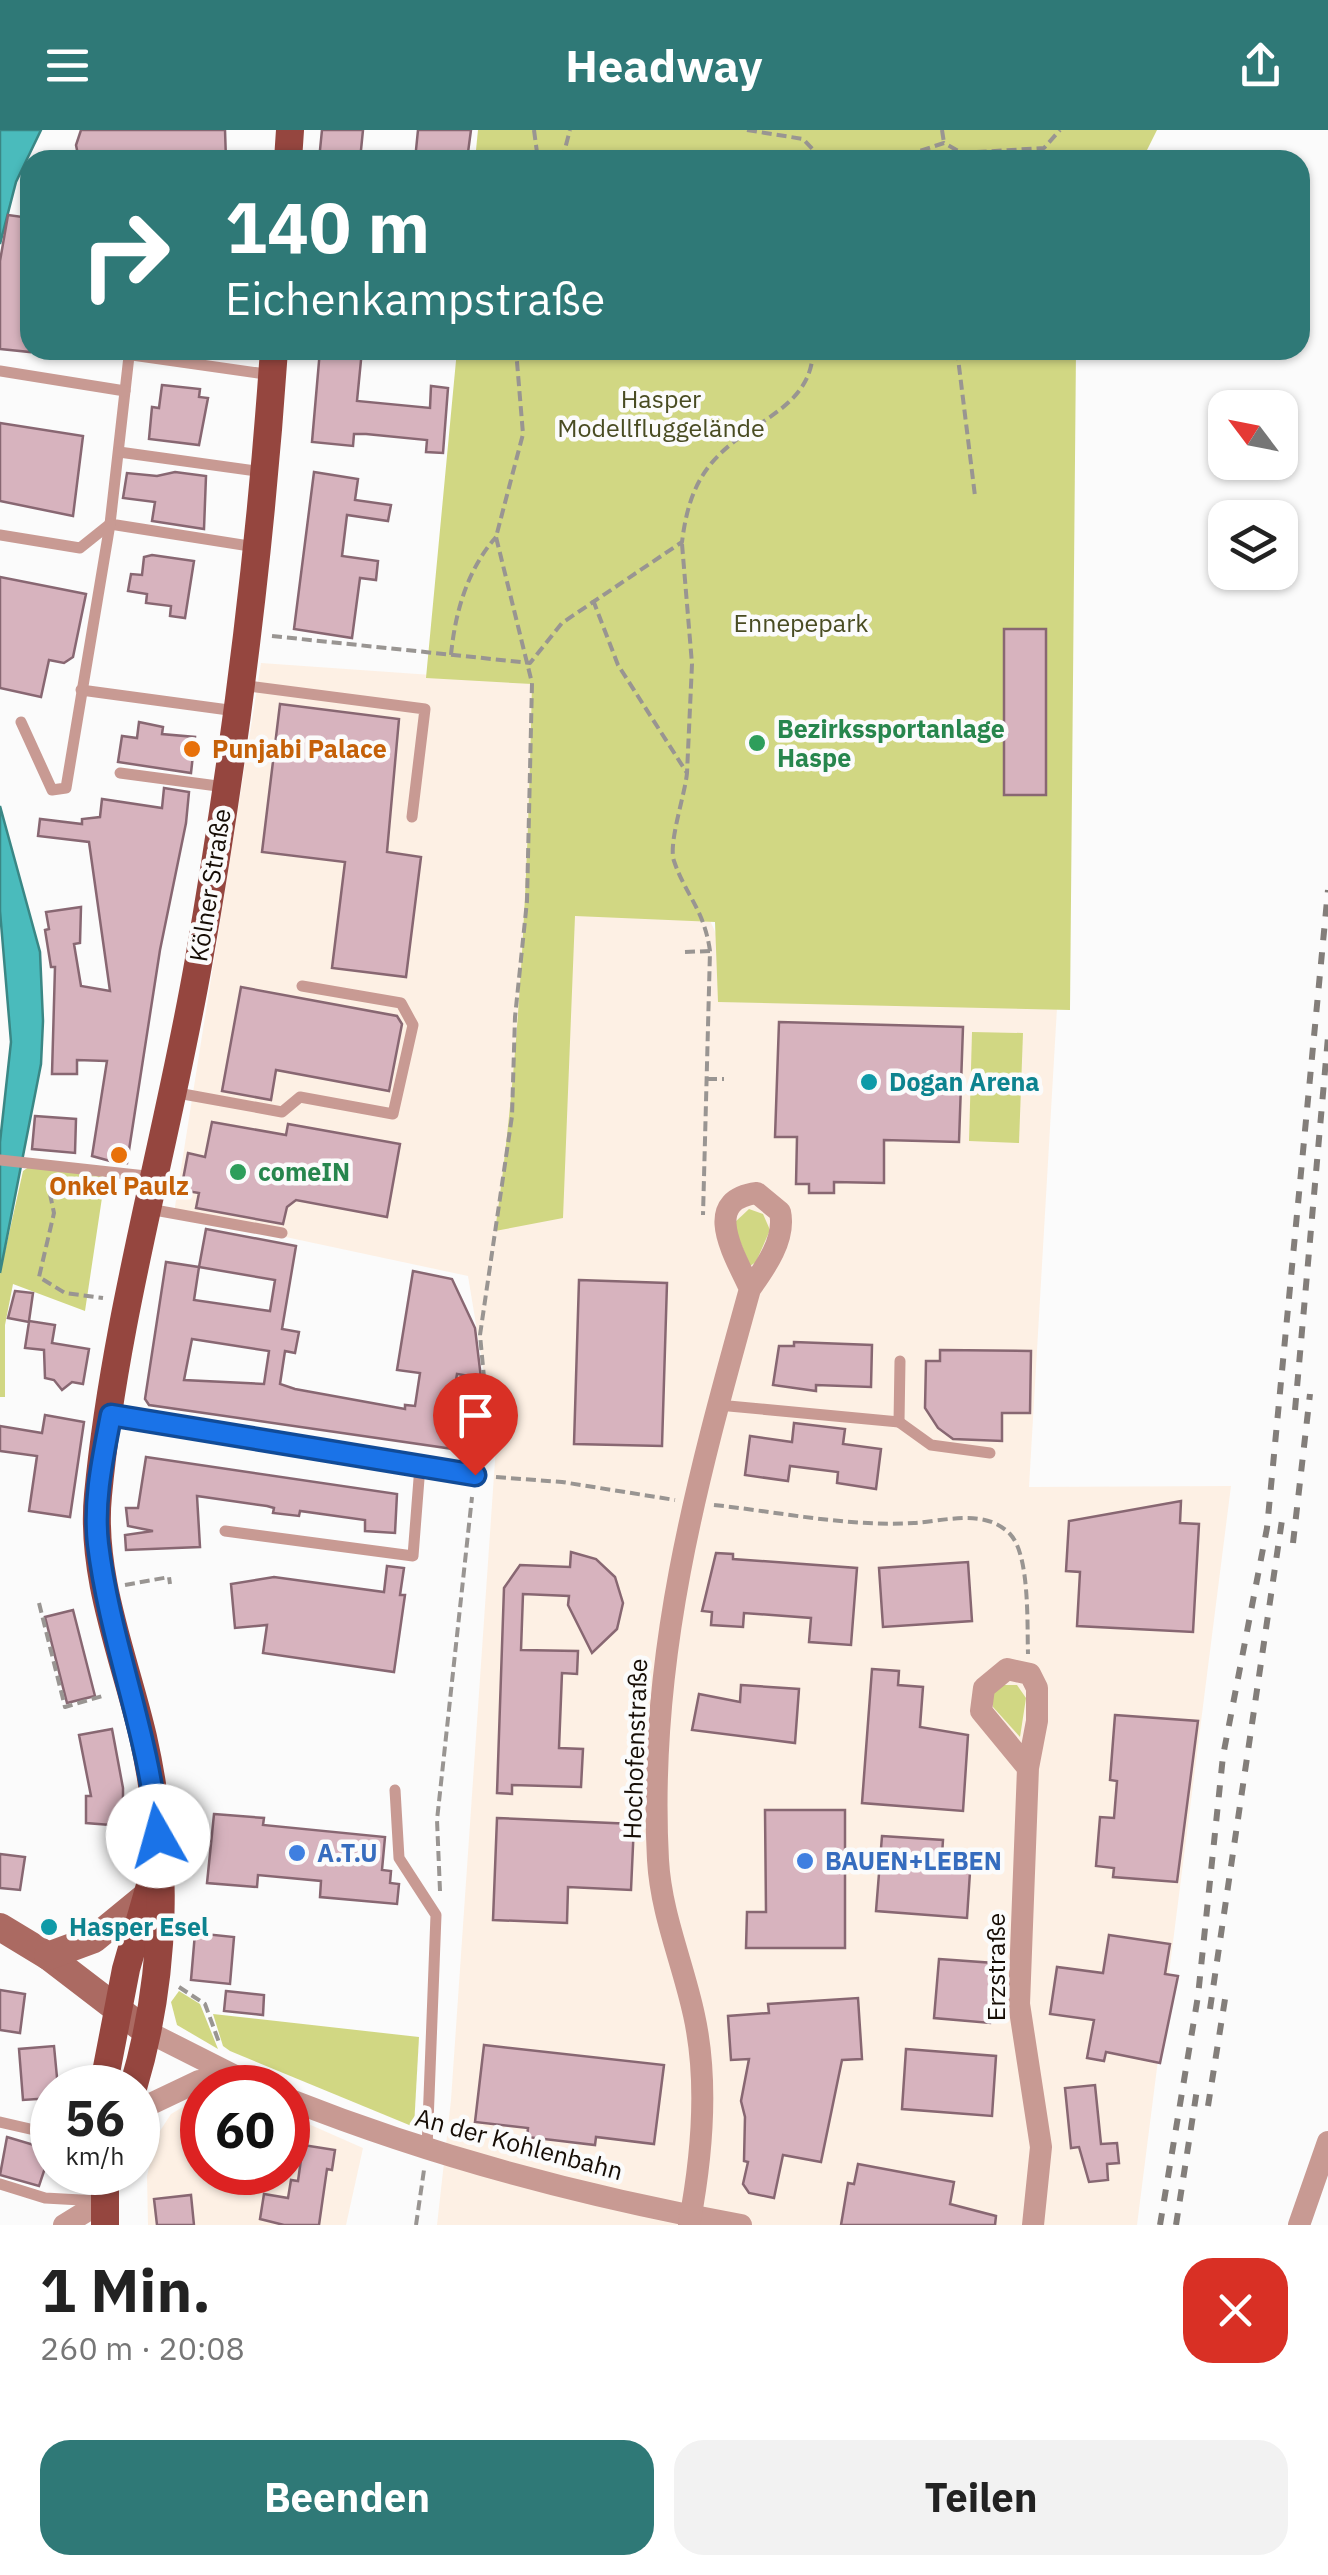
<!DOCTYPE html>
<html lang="de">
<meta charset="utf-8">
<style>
body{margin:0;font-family:"IBM Plex Sans",sans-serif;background:#f2f2f2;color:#222;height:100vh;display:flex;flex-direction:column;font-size:38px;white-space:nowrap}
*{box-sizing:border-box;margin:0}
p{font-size:32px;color:#767676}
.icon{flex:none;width:55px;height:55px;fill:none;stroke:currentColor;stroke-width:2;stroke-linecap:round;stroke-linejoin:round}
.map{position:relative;height:2095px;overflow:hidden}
.drawer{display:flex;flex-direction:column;background:#fff;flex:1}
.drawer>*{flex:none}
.banner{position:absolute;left:20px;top:20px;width:1290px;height:210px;border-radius:30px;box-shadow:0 2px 8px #0004;background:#2f7977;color:#fff;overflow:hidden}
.needle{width:65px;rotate:302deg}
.controls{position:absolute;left:1208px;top:260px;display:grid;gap:20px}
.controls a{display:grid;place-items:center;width:90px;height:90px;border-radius:20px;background:#fff;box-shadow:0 2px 8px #0004;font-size:50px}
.speed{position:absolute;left:30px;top:1935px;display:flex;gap:20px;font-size:50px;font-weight:700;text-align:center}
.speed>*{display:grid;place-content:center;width:130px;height:130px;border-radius:50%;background:#fff;box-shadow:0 2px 8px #0004;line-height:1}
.speed small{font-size:25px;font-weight:400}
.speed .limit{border:15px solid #d22;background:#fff;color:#111}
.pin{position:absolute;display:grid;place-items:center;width:85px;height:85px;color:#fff;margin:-102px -42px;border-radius:50% 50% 50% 0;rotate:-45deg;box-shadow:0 0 10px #0007}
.pin .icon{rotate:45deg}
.me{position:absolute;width:110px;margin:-55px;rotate:353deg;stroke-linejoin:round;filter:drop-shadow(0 0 8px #0008)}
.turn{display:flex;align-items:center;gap:35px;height:210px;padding:0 40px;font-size:45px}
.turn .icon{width:130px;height:130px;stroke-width:2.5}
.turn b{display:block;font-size:70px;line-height:85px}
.round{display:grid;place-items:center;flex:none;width:105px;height:105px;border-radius:30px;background:#f2f2f2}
.head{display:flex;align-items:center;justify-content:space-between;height:170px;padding:0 40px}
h1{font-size:60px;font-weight:800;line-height:75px}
.primary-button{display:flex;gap:20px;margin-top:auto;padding:20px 40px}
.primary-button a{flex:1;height:115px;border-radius:30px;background:#2f7977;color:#fff;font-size:40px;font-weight:800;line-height:115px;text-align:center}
.primary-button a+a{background:#f2f2f2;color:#222}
header{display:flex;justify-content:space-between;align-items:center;height:130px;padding:0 40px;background:#2f7977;color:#fff;font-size:45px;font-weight:800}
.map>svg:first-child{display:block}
</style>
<header><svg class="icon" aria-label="menu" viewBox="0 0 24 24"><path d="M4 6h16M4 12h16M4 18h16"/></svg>Headway<svg class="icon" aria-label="share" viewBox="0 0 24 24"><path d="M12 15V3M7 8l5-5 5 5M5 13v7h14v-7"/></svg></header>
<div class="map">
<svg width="1328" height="2095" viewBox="0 0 1328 2095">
<rect width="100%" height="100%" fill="#fbfbfb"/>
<g fill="#fdf0e4">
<path d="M261,533l297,21 144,218 42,96 314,-7 -29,496 202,-1 -94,739h-700l14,-125 45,-654 -28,-170 -294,-63z"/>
<path d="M200,1967l2,75h86v-57l75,33 -17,77h-198l-1,-49 9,-39 15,-23z"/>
</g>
<g fill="#d1d783">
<path d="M478,0h679l-15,30h-667z"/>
<path d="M457,220h619l-6,660 -352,-8 -3,-80 -140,-6 -12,302 -68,13c26,-181 33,-365 37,-547l-106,-6z"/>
<path d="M972,902l51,1 -4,110 -50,-2z"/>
<path d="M33,1034l73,7 -21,140 -72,-27 -8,41v72h-5v-123l23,-103z"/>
<path d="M749,1079l14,5 7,16 -14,32 -6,4 -17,-42z"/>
<path d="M1002,1555h15l9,13 -6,39 -27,-30v-13z"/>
<path d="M179,1861l21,13 18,45 -41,-24 -6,-23z"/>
<path d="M213,1884l206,23 -5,90 -184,-76 -7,-5z"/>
</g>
<g fill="#4abbbc" stroke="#3a8785" stroke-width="2.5">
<path d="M0,0h41l-25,52 -16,62z"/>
<path d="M0,676l40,146 3,69 -2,43 -41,209v-131l11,-100 -11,-131z"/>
</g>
<g fill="#d7b3be" stroke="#886772" stroke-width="2.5" fill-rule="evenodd">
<path d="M81,0h144l1,30h-147l-3,-15z"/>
<path d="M322,0h41l-3,30h-41z"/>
<path d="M418,0h53l-4,30h-52z"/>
<path d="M8,85l22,3v134l-30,-3v-88z"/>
<path d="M320,220h42l-5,51 73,7 1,-22 17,2 -5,65 -17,-1 1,-12 -61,-6h-12l-1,12 -41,-4z"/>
<path d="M162,255l38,4 -1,8 9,1 -9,47 -50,-6 3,-32 7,1z"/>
<path d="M0,293l83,13 -10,80 -73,-15z"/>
<path d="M175,342l31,4 -2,53 -52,-8 3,-19 -32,-4 4,-25 30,3z"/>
<path d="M314,342l44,7 -3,21 36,5 -3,16 -41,-6 -5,41 36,5 -2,19 -16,-2 -8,60 -58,-9z"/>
<path d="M152,425l42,6 -9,57 -15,-2 1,-10 -25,-3 1,-9 -19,-3 3,-17 11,1 2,-18z"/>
<path d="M0,447l86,17 -13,63 -9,6 -15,-3 -8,37 -41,-9z"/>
<rect x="1004" y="499" width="42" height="166"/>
<path d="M280,574l119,15 -12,133 34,5 -15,120 -74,-9 13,-106 -83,-10z"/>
<path d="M139,592l24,5 -1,7 33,3 -4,36 -73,-11 4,-26 15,2z"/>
<path d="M164,658l25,4 -3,31 -26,127 -33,213 -17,-2 -18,-5 15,-95 -30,-1v14h-25l3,-107h-4l-6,-37 4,-1 -3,-17 35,-5 -1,36 -6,1 7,42 29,5 -21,-149 -51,-6 2,-17 42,5v-5l18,-2 2,-18 60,9z"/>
<path d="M241,857l156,29 5,8 -13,67 -113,-21 -5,30 -49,-9z"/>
<path d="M779,892l184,5 -4,115 -75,-2v43l-50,-1v11h-25v-9h-13l1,-47h-22z"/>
<path d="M35,986l41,3 -1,34 -43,-4z"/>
<path d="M212,992l74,13 2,-11 112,20 -13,73 -91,-17 -9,7 -4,17 -87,-16 3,-15 -18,-3 7,-37 17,4z"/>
<path d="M206,1099l90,17 -14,83 17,3 -4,21 -10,-2 -5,33 15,5 110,20v-4l10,1 5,-33 -23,-3 16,-99 39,8 23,49 6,50 -24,-4 -6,37 28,9 -5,32 -325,-47 -4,-6 21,-137 33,5zM199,1137l76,13 -5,31 -76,-11zM192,1209l77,12 -5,33 -80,-4z"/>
<path d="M579,1150l88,3 -5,163 -88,-2z"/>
<path d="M15,1161l18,2 -4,28 26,4 -3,18 37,6 -6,35 -11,-2 -10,8 -8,-10 -9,-2 -1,-28 -19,-2 4,-26 -21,-4z"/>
<path d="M794,1212l78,3 -1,42 -55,-2v6l-43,-6 6,-39h15z"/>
<path d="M940,1220l91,1 -1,62h-28v28l-49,-2 -15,-11 -13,-20 1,-47h14z"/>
<path d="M45,1285l39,7 -14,95 -41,-6 8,-55 -37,-5v-25l42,7z"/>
<path d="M794,1293l51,6 -2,15 38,5 -5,40 -39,-6 1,-11 -48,-6 -2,15 -43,-6 5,-39 42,6z"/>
<path d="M146,1327l251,37 -2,39 -30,-2v-11l-65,-9 -1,5 -26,-3 1,-5 -7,-2 -70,-10 3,51 -74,3 -1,-15 28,-4 -25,-5 -2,-18h12z"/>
<path d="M1181,1371l-1,22 19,1 -6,108 -116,-6 3,-54 -14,-1 3,-50z"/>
<path d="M571,1422l25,7 19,18 8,26 -6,26 -25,24 -24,-48 1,-9 -46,-2 -2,56 57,1 -1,23 -15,-1 -3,75 24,1 -2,38 -69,-2v9l-15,-1 7,-205 16,-23 50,2z"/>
<path d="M716,1423l17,1v5l124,9 -6,77 -42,-3 2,-24 -67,-5 -1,14 -32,-2 1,-13 -10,-1z"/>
<path d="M968,1432l4,59 -89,6 -4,-59z"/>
<path d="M387,1436l17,2 -4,27h5l-11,77 -131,-19 4,-28 -32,3 -4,-44 43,-7 110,15z"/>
<path d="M73,1480l22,86 -28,7 -22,-86z"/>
<path d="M872,1539l27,2 -1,14 25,2 -3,40 48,8 -5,76 -101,-8z"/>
<path d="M741,1555l58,4 -4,54 -103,-13 7,-36 41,8z"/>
<path d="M1115,1585l83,6 -21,161 -64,-5 1,-9 -18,-2 4,-49 14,1 3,-37 -7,-1z"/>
<path d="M112,1599l11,59v38l-37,-3v-27h5l-12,-61z"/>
<path d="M765,1680h80v138h-99l1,-36h19z"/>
<path d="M214,1684l50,4 -1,7 122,12 -3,33 9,1 -1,12 9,1 -2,20 -77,-7 1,-16 -63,-6 -1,12 -50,-4z"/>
<path d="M497,1688l137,6 -3,66 -63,-3 -1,36 -74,-3z"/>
<path d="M882,1706l61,4 -1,15 29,2 -4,61 -91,-7z"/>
<path d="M0,1724l25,3 -5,33 -20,-2z"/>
<path d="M195,1803l39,4 -4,47 -39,-4z"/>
<path d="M1109,1805l61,9 -5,30 13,2 -18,87 -54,-11 -2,9 -17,-3 7,-38 -44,-6 7,-47 46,6z"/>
<path d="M939,1829l55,4 -4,60 -56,-5z"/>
<path d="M0,1860l25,4 -5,39 -20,-3z"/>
<path d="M226,1861l38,4 -1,20 -39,-4z"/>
<path d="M858,1868l4,61 -20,1 -21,102 -38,-7 -9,43 -25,-5 -6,-9 5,-22 -4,-1 1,-44 -4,-16 8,-42 -18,1 -3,-44 41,-3 -1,-9z"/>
<path d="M484,1915l180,20 -10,79 -58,-7 -1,8 -68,-8 1,-9 -53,-6z"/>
<path d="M54,1916l4,42h-6v10l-29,2 -4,-51z"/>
<path d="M906,1919l90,7 -4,60 -90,-7z"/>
<path d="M1095,1955l6,59 16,-1 2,20 -12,1 1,16 -19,2 -10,-35 -8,1 -6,-60z"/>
<path d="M7,2007l44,13 -12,36 -39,-11z"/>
<path d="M303,2015l32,5 -3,20 -5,-1 -8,56h-35l-24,-6 4,-25 24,4 3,-18 7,1z"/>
<path d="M858,2034l96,18 -4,22 46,12 -1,9h-154l7,-42 6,1z"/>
<path d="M191,2065l3,30h-37l-3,-26z"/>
</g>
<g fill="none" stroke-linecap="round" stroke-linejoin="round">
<g stroke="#999592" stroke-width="4" stroke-dasharray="10 5" stroke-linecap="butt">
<path d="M534,0l4,30"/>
<path d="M747,0l56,9 20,21"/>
<path d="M942,0l2,13"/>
<path d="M562,30l8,-30"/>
<path d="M892,30l52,-17 18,10 82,-5 16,-18"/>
<path d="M957,220l18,146"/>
<path d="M682,414l10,120 -5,109"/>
<path d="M593,470l25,65 69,108c-2,22 -19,70 -13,88 12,35 30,48 36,90l-7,264"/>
<path d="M272,506l258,27 32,-40 120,-81c4,-32 12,-62 36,-86 34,-36 94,-48 95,-106"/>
<path d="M451,525c4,-42 16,-85 45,-118"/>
<path d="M685,822l25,-1"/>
<path d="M707,949h17"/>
<path d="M54,1049l-4,15 4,19 -15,64 26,16 38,5"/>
<path d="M481,1324l7,-34 -8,-85 32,-219 3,-99 12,-116 5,-218 -36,-146 27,-103 -7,-84"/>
<path d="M496,1347l66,5 113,18"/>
<path d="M714,1375c66,7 133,22 200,18 31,-2 71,-15 96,11 20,21 17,90 18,120"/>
<path d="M125,1455l44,-8 1,7"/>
<path d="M39,1473l26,104 41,-12"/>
<path d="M440,1761l-3,-71 35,-323"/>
<path d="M179,1857l26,17 15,41"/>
<path d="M416,2095l8,-55"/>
</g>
<g stroke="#c89a93" stroke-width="11">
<path d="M97,220l175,25"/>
<path d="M129,226l-19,168 146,23"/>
<path d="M0,241l125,20"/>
<path d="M119,322l144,20"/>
<path d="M0,405l80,13 30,-24"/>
<path d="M240,555l185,24 -13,108"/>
<path d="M81,560l155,21"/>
<path d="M21,592l31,68 14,-2 44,-264"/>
<path d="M120,643l105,14"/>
<path d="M172,962l110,20 18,-15 93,17 20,-89 -12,-22 -99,-17"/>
<path d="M0,1030l155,17"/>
<path d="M149,1079l133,24"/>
<path d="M718,1275l181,17 1,-61"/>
<path d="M899,1292l32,23 59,8"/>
<path d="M225,1401l188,25 7,-90"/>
<path d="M395,1660l4,68 37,57 -9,234"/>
<path d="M0,1992l52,12"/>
<path d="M0,2054l45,14 54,3"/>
</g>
<g stroke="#c89a93" stroke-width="22">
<path d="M111,1285l364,60"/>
<path d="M1028,1638l-47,-57 3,-23 23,-19 23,5 7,14v33l-9,47 -9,236 22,143 -8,78"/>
<path d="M146,1901l113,57"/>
<path d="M288,1969c146,58 297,98 453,126"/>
<path d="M138,1980l61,-29h39"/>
<path d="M64,2095l39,-24"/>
<path d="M689,2095c13,-68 20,-142 5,-210 -11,-52 -33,-101 -36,-155 -11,-201 39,-380 92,-571 15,-21 36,-50 30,-77l-23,-19c-58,7 -21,64 -7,96"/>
<path d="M1299,2095l29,-83"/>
</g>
<g stroke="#ab6a62" stroke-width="28">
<path d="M0,1797l48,29 98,75"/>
<path d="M48,1826l46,-17 50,-41"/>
</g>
<g stroke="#95463f" stroke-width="28">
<path d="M288,30l2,-30"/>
<path d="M103,1958l23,-119 27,-94"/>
<path d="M133,1958c34,-113 36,-236 10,-351 -18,-78 -53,-161 -45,-242 17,-179 69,-354 100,-530 36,-204 62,-409 76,-615"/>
<path d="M105,2095v-53"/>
</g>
<g stroke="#837e7a" stroke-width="6" stroke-dasharray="12 12" stroke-linecap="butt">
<path d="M1295,1280l33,-373"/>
<path d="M1293,1413l17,-149"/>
<path d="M1210,1879l72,-489"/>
<path d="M1208,1976l18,-113"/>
<path d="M1160,2095l38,-229 25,-240 44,-228 61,-638"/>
<path d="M1176,2095l22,-142"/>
</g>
</g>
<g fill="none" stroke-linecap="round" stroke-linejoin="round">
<defs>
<path id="route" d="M158,1706c-8,-100 -48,-193 -60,-292 -5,-43 5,-87 13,-129l364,60"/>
</defs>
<use href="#route" stroke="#114b97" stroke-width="25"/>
<use href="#route" stroke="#1a73e8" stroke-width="18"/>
</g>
<g fill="#2e9e5b" stroke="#fbfbfb" stroke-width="4">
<circle cx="757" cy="613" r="10"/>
<circle cx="238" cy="1042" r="10"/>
</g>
<g fill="#e8710a" stroke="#fbfbfb" stroke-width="4">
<circle cx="192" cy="619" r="10"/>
<circle cx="119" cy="1025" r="10"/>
</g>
<g fill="#0f9aa8" stroke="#fbfbfb" stroke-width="4">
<circle cx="869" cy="952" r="10"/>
<circle cx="49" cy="1797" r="10"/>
</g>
<g fill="#3f7fe0" stroke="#fbfbfb" stroke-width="4">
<circle cx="297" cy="1723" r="10"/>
<circle cx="805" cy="1731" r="10"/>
</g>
<g text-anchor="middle" stroke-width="9" stroke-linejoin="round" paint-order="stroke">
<g font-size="25" fill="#494c22" stroke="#fbfbfb">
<text x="661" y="278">Hasper<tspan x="661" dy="29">Modellfluggelände</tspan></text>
<text x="801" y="502">Ennepepark</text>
</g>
<g font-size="25" font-weight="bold" fill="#27864d" stroke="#fbfbfb" text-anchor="start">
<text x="777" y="608">Bezirkssportanlage<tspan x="777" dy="29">Haspe</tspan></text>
<text x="258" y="1051">comeIN</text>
</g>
<g font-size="25" font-weight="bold" fill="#c56008" stroke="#fbfbfb" text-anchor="start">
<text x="212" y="628">Punjabi Palace</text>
<text x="119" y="1065" text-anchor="middle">Onkel Paulz</text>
</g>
<g font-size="25" fill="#160d05" stroke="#fbfbfb">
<text transform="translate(210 755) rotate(-81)" y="9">Kölner Straße</text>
<text transform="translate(635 1619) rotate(-88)" y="9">Hochofenstraße</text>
<text transform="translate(996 1837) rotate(-90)" y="9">Erzstraße</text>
<text transform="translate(519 2014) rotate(15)" y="9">An der Kohlenbahn</text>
</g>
<g font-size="25" font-weight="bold" fill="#0d838f" stroke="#fbfbfb" text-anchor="start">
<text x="889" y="961">Dogan Arena</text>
<text x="69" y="1806">Hasper Esel</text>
</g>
<g font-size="25" font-weight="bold" fill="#366cbe" stroke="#fbfbfb" text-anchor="start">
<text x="317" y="1732">A.T.U</text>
<text x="825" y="1740">BAUEN+LEBEN</text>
</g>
</g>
</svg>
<div class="controls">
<a><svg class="needle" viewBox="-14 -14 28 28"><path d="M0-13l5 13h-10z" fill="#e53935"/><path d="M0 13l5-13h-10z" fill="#767676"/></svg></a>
<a><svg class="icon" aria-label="layers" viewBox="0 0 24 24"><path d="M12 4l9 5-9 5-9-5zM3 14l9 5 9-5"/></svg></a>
</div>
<div class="speed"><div>56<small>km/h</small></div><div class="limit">60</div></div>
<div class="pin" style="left:475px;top:1345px;background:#d93025"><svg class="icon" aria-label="arrive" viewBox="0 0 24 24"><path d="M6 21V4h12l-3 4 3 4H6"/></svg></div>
<svg class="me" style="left:158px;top:1706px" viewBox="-20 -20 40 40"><circle r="19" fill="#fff"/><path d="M0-13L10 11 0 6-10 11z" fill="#1a73e8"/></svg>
<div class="banner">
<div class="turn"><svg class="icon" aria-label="right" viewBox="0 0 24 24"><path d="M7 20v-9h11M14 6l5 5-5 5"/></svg><div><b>140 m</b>Eichenkampstraße</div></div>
</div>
</div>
<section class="drawer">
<div class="head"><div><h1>1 Min.</h1><p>260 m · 20:08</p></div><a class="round" style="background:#d93025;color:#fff"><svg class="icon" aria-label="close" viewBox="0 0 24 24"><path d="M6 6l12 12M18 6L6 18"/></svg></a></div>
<div class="primary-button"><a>Beenden</a><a>Teilen</a></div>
</section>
